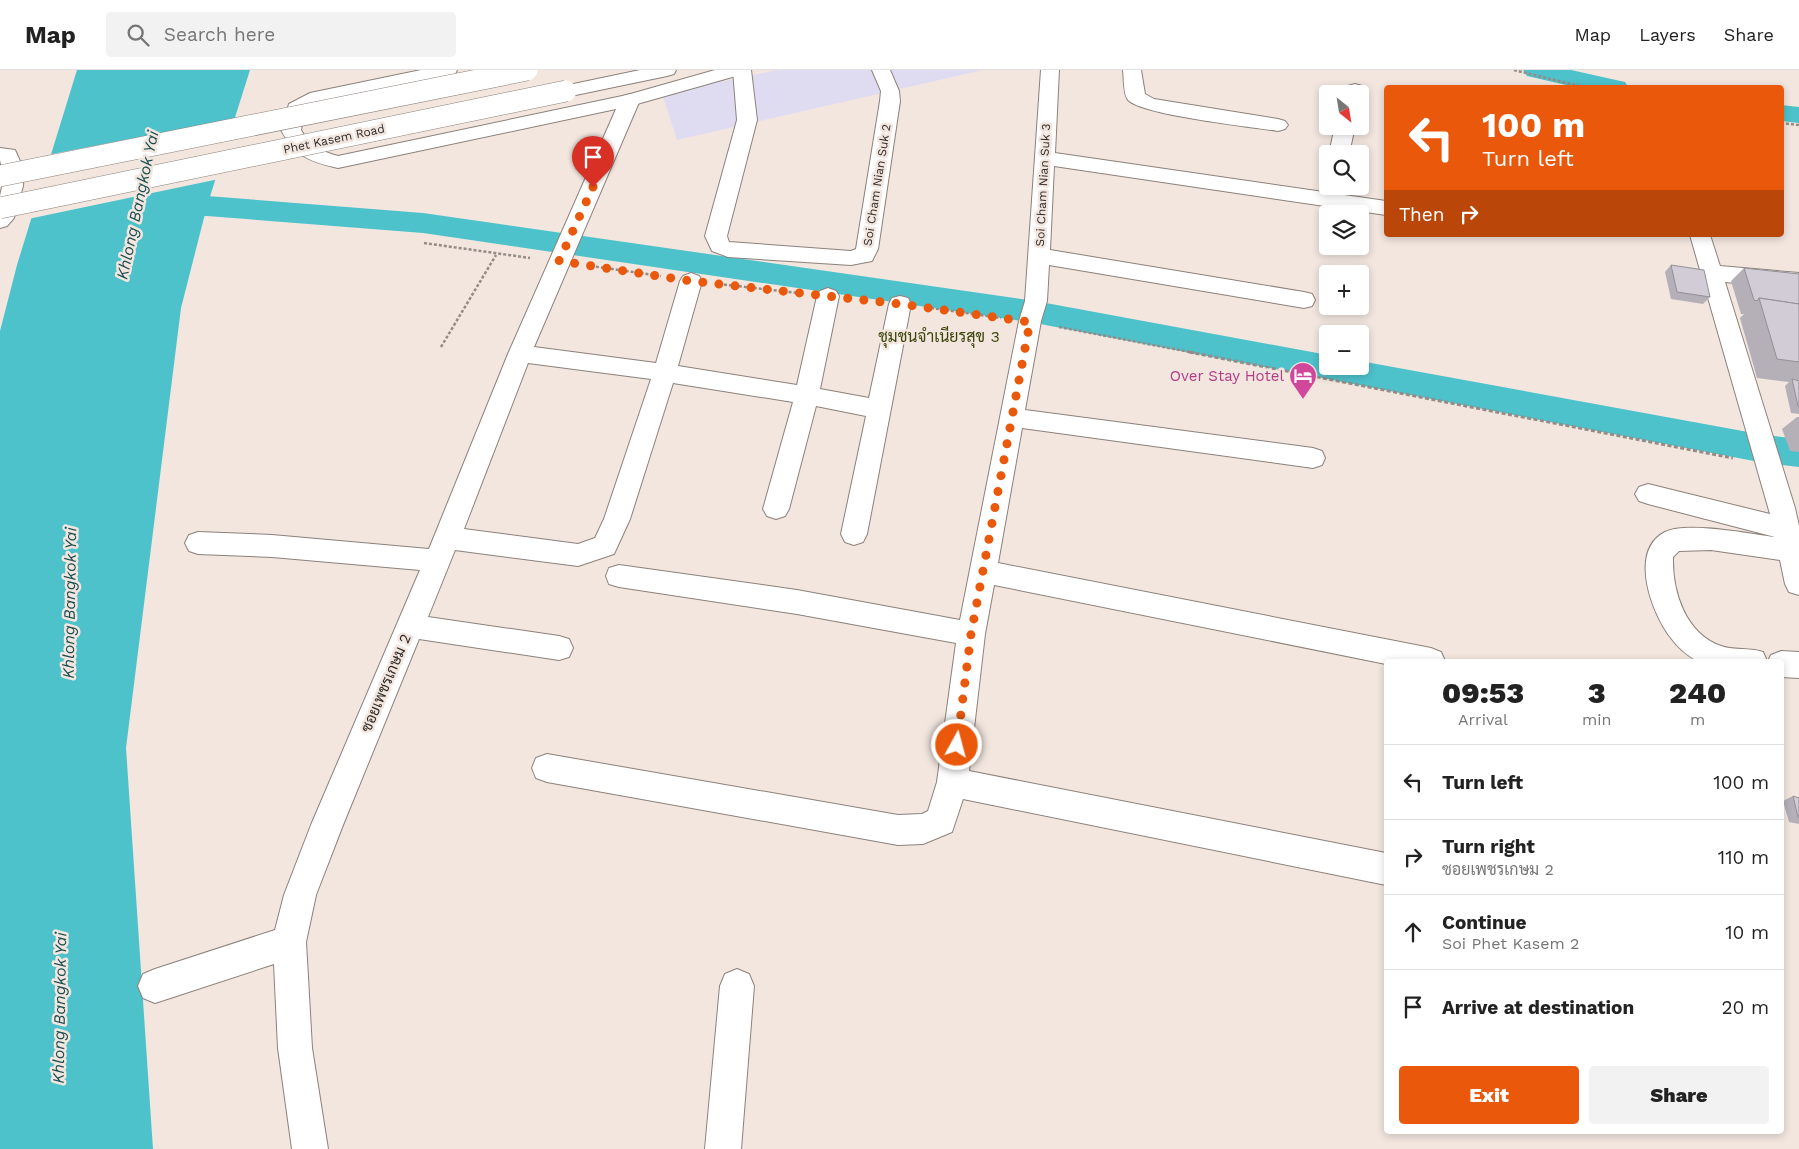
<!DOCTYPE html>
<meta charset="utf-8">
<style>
body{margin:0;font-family:"Work Sans",Sarabun,sans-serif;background:#f2f2f2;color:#222;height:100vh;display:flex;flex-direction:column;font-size:19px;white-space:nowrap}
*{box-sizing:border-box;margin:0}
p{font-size:16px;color:#767676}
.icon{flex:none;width:28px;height:28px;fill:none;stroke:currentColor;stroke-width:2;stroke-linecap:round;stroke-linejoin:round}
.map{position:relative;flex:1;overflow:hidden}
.details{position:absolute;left:1384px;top:589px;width:400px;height:475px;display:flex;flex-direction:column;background:#fff;border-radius:5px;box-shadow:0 2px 8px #0003}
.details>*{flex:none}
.guide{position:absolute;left:1384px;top:15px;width:400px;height:152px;border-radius:5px;box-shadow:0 2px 8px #0003;background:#ea580c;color:#fff;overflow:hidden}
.needle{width:32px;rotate:150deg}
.fabs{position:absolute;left:1319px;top:15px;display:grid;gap:10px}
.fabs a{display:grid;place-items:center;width:50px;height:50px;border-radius:5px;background:#fff;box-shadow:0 2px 8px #0003;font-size:25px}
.pin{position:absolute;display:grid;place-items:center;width:42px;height:42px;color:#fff;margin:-51px -21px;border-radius:50% 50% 50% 0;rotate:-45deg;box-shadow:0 0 5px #0007}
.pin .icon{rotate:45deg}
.me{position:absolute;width:55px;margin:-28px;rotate:7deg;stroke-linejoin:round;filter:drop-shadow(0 0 4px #0008)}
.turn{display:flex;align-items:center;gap:18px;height:105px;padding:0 15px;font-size:22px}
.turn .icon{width:65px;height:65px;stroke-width:2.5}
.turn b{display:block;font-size:35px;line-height:42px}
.then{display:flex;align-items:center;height:48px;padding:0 15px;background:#0003;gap:10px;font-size:19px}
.eta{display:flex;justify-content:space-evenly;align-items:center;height:85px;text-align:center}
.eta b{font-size:30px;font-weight:800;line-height:35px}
.cta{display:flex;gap:10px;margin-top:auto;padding:10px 15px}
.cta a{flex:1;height:58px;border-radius:5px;background:#ea580c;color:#fff;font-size:20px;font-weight:800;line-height:58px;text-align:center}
.cta a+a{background:#f2f2f2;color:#222}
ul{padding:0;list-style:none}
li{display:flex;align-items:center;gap:15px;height:75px;padding:0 15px;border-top:1px solid #e0e0e0}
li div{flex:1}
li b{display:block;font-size:19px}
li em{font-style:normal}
header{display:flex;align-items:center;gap:30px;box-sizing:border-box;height:70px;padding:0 25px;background:#fff;border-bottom:1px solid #e0e0e0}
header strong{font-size:24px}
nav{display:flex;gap:28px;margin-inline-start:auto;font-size:18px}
.search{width:350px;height:45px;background:#f2f2f2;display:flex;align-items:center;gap:12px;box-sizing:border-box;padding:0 18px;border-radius:5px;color:#767676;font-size:19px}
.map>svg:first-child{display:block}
</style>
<header>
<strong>Map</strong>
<div class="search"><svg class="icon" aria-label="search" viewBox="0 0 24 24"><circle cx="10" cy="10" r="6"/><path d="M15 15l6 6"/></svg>Search here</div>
<nav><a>Map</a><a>Layers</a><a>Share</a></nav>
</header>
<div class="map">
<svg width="1799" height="1079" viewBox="0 0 1799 1079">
<rect width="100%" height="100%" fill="#f2e6df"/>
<path fill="#dfdcf2" d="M777,0h206l-306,70 -15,-46z"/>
<path fill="#4dc2cb" d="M77,0h173l-43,136 -26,102 -55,440 27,401h-153v-818l17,-66z"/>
<path fill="#f2e6df" d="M238,48l-19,61 -191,40 19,-64z"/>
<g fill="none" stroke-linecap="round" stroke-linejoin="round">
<g fill="#4dc2cb" fill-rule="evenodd">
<path d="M1523,0h48l54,12 4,6h-50l-52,-12z"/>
<path d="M1781,35l18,2v16l-18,-2z"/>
<path d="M207,126l216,17 612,88 293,54v11h32v-5l399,73 40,5v28l-40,-5 -724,-139 -612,-90 -216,-17 -52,3 -10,-3 -5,-7 5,-7 10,-3z"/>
</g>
<defs>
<g id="minor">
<path d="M733,0h18l6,50 -30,116 2,6 122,9 5,-2 24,-148 1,-10 -9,-21h18l9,21 1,10 -22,148 -6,12 -21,4 -123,-8 -16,-6 -7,-15 32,-116z"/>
<path d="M1041,0h18l-4,83 331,48v14l-332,-49 -4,84 254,42 8,2 3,6 -3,6 -8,2 -255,-43 -2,36 -6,20 -16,89 288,38 9,3 3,7 -3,7 -9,3 -291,-40 -24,135 433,85 10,4 4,9h-59v3l-392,-79 -9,49 -16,137 417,82v32l-423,-86 -11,33 -29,12 -25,1 -351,-63 -11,-4 -4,-10 4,-10 11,-4 351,61 24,-1 6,-3 9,-29 19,-139 -159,-29 -178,-27 -10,-3 -3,-8 3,-8 10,-3 178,25 163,30 59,-299 6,-20z"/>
<path d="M1123,0h18l4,24 9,5 124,20 7,2 3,4 -3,4 -7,2c-26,-4 -136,-16 -150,-31 -5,-6 -4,-22 -5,-30z"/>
<path d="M1355,14l7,2 2,4 -4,8v-4h-16l4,-8z"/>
<path d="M630,24l7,2 3,4 -106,247 122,16 24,-82 3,-5 8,-3 8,3 3,5 -24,85 119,19 20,-89 3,-5 8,-3 8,3 3,5 -19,93 49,9 20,-94 3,-6 8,-2 8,2 3,6 -44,230 -4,8 -9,3 -9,-3 -4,-8 25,-118 -50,-10 -27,103 -4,7 -9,3 -9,-3 -4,-7 30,-107 -120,-19 -43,136 -16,35 -36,12 -123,-16 -27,67 131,19 10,3 4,9 -4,9 -10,3 -140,-21 -76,186 -27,70 -10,47 6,106 16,101h-36l-14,-101 -4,-84 -119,39 -12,-5 -5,-12 5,-12 12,-5 120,-39 9,-35 27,-70 109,-255 -148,-13 -74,-3 -9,-3 -4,-8 4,-8 9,-3 74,3 157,14 79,-195 112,-254 3,-4zM528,293l123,16 -47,140 -9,19 -17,6 -114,-15z"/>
<path d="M1335,56h20l-6,28h-20z"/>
<path d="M1690,165h20l10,31 79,7v16l-74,-7 70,226 4,18v69l-10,-3 -4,-8 -5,-24 -69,-10 -32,1 -6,6c-1,34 12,76 48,89 14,5 28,1 42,6l4,9h-70c-10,-6 -19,-13 -26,-23 -19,-24 -43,-87 -6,-106 21,-11 86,2 110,5l-127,-33 -9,-3 -4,-7 4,-7 9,-3 122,30z"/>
<path d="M1781,581l18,1v26l-18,-1v-16h-13l3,-6z"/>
<path d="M737,899l12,5 5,12 -13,163h-36l15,-163 5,-12z"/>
</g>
<g id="major">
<path d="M421,0h36l-2,4 -7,2 -125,25 -18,10 -4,19c8,15 21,22 37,26l289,-61 88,-25h30l-2,4 -113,32 -292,62c-28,-6 -43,-12 -57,-38l8,-26 21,-11z"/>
<path d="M640,0h36l-2,4 -7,2 -101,21 -7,-2 -2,-4 2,-4z"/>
<path d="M0,78l15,2 9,20 -1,16 -9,32 -7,8 -7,2v-32l4,-18 -4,-18z"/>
</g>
</defs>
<use href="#minor" stroke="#8c817b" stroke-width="2"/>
<use href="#major" stroke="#8c817b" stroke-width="2"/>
<g stroke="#958c87" stroke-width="2.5" stroke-dasharray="3 2" stroke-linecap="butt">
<path d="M1514,0l73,18"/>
<path d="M1781,53l18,2"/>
<path d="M424,173l106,15"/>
<path d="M591,196l70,10"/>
<path d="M719,214l79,9"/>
<path d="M931,238l70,10"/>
<path d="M1059,257l136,26"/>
<path d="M441,277l55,-92"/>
</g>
<path stroke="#958c87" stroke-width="3" stroke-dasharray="4 2.5" stroke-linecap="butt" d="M1189,282l544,106"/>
<use href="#minor" fill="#fff" fill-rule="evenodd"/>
<use href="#major" fill="#fff" fill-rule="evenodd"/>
<defs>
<g id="major-bridge">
<path d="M0,106l527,-106"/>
<path d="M0,138l566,-117"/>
</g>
</defs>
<use href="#major-bridge" stroke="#8c817b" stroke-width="22" stroke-linecap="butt"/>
<use href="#major-bridge" stroke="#fff" stroke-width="21"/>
</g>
<g fill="#b5afb8">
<path d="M1671,195l39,32 -7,7 -32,-5 -6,-27z"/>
<path d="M1744,198l55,6v140l-8,-1 -6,-27 4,-4 -32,-4 -17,-60 4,-4h-3l-10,-33z"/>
<path d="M1797,347h2v35l-9,-1 -8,-22z"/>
<path d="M1793,726l6,2v26l-10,-2 -6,-21z"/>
</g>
<g fill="#d2ccd6" stroke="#938f96">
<path d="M1671,195l33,5 6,27 -33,-5z"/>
<path d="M1744,198l55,6v30l-40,-6 -2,3 -3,-1z"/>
<path d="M1759,228l40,6v58l-22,-3z"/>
<path d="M1792,309l7,2v25h-1z"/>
<path d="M1793,726l6,2v20l-1,-1z"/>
</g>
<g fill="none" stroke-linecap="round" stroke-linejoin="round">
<path stroke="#ea580c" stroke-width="9" stroke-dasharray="0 16.2" d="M593,117l-34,74 132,20 209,23 130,18 -59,312 -14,111"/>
</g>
<defs>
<symbol id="hotel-pin" viewBox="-11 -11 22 30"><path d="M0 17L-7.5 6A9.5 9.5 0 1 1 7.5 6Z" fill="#d1479c" stroke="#f2e6df"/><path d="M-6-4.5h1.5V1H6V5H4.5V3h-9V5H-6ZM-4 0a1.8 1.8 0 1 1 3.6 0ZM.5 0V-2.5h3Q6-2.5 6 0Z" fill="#fff"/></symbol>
</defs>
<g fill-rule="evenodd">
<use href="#hotel-pin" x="1287" y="290" width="32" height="43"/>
</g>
<g text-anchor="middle" stroke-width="5" stroke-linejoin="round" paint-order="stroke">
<g font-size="12" fill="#2f2b28" stroke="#f2e6df">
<text transform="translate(334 69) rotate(-12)" y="4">Phet Kasem Road</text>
<text transform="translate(877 115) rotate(-81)" y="4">Soi Cham Nian Suk 2</text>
<text transform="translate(1043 115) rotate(-87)" y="4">Soi Cham Nian Suk 3</text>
</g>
<g font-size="15" fill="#b23c85" stroke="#f2e6df" text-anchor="end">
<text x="1284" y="311">Over Stay Hotel</text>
</g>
<g font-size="15" fill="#2f2b28" stroke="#f2e6df">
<text transform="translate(386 613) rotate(-67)" y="5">ซอยเพชรเกษม 2</text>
</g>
<g font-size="16" font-style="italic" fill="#184c4f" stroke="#f2e6df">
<text transform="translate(137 135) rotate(-78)" y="6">Khlong Bangkok Yai</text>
<text transform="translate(69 533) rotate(-89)" y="6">Khlong Bangkok Yai</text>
<text transform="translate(59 938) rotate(-89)" y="6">Khlong Bangkok Yai</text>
</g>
<g font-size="16" fill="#3c450a" stroke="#f2e6df">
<text x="939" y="272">ชุมชนจำเนียรสุข 3</text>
</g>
</g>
</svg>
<div class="fabs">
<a><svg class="needle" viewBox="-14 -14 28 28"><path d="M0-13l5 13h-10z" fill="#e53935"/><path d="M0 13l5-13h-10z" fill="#767676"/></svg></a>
<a><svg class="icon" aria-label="search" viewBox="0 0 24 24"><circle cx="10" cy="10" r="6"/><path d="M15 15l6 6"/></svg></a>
<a><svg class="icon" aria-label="layers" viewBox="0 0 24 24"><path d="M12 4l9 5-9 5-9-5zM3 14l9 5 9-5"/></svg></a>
<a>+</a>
<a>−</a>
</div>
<div class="pin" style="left:593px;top:117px;background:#d93025"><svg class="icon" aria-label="arrive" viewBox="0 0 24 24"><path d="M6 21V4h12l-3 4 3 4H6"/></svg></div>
<svg class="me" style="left:957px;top:675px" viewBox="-20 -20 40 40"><circle r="17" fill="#ea580c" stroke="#fff" stroke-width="3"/><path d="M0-11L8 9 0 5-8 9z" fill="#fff"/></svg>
<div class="guide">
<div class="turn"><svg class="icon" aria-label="left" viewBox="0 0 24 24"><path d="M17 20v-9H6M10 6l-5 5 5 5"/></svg><div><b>100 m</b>Turn left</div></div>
<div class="then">Then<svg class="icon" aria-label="right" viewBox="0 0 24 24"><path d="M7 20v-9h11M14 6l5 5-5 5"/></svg></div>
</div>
<section class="details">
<div class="eta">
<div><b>09:53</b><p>Arrival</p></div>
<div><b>3</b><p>min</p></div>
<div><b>240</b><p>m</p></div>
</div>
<ul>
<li><svg class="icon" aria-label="left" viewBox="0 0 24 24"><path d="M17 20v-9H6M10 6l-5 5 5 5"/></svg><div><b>Turn left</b></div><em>100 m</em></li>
<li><svg class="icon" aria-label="right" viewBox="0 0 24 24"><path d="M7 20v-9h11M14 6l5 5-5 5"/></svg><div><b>Turn right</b><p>ซอยเพชรเกษม 2</p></div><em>110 m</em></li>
<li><svg class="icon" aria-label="ahead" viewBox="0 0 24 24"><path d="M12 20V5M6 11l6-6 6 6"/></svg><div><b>Continue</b><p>Soi Phet Kasem 2</p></div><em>10 m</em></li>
<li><svg class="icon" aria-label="arrive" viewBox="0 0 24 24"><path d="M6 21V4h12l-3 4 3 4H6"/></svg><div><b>Arrive at destination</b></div><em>20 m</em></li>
</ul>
<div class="cta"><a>Exit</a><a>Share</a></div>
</section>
</div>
